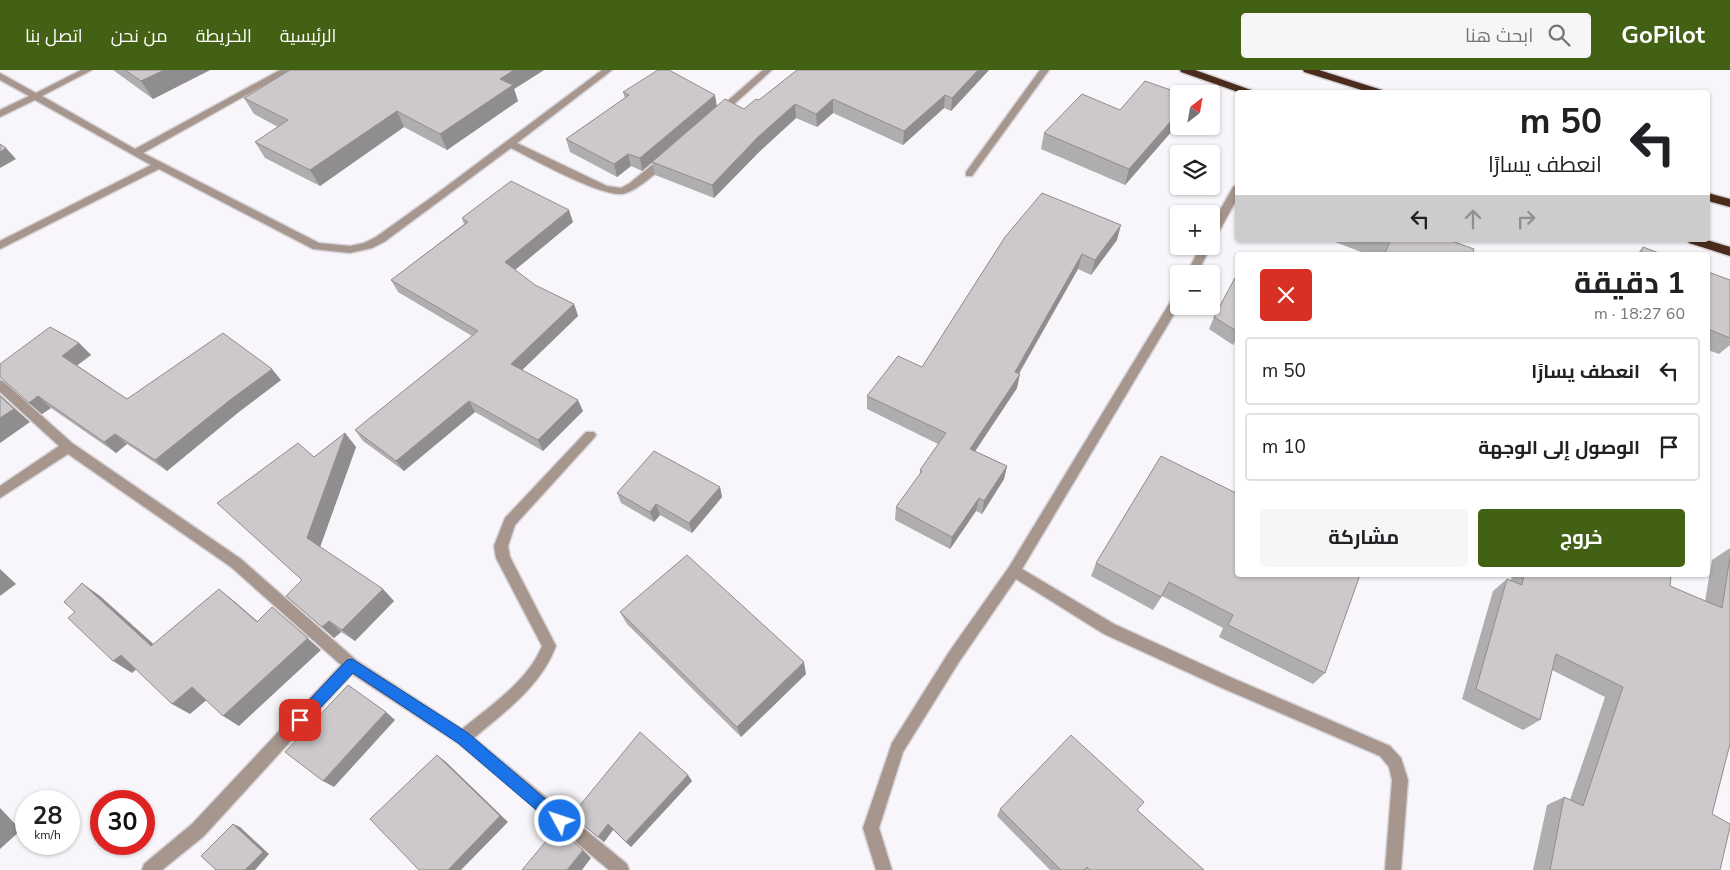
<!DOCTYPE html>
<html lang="ar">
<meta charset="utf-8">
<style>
body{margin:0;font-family:"Nunito Sans",Cairo,sans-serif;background:#f6f6f6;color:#202124;direction:rtl;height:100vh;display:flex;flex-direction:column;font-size:19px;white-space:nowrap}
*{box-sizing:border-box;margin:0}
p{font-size:16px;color:#757577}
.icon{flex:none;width:28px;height:28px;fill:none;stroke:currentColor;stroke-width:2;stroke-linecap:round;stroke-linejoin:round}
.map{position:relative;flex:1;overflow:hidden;direction:ltr}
.drawer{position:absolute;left:1235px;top:182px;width:475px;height:325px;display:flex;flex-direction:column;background:#fff;border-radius:5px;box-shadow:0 1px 4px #0004;direction:rtl}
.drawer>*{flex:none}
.guide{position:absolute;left:1235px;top:20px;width:475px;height:152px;border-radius:5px;box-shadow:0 1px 4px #0004;direction:rtl;background:#fff;color:#202124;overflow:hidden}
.needle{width:32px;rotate:31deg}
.fabs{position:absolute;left:1170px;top:15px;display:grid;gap:10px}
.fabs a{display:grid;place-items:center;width:50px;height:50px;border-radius:5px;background:#fff;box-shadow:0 1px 4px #0004;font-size:25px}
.speed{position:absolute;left:15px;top:720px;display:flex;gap:10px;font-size:25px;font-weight:700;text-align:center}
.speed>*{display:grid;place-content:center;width:65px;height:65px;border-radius:50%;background:#fff;box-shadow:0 1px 4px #0004;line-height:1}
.speed small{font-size:12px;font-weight:400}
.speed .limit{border:8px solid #d22;background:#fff;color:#111}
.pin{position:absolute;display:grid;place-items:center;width:42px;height:42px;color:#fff;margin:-21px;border-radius:10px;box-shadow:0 2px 8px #0006}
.me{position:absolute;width:55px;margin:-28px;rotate:310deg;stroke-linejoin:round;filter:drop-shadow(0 0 4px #0008)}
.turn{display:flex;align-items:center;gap:18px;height:105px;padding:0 25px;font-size:22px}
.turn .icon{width:65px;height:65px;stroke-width:2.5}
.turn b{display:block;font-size:35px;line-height:42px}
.lanes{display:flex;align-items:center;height:48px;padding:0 25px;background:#0003;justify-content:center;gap:25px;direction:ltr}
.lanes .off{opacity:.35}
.round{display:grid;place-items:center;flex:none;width:52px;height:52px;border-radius:5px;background:#f6f6f6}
.overview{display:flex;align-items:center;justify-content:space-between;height:85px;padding:0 25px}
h1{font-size:30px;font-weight:700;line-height:38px}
.cta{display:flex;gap:10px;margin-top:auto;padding:10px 25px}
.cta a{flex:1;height:58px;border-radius:5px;background:#426114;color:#fff;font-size:20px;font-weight:700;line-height:58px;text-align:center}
.cta a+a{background:#f6f6f6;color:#202124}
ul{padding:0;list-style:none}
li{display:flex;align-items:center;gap:15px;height:68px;margin:0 10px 8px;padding:0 15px;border:2px solid #e0e0e0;border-radius:5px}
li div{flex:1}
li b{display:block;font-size:19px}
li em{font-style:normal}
header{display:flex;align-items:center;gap:30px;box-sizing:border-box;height:70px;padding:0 25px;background:#426114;color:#fff}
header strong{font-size:24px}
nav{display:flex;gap:28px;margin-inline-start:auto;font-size:18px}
.search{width:350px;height:45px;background:#f6f6f6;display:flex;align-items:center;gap:12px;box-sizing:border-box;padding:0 18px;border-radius:5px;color:#757577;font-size:19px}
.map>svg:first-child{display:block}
</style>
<header>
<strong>GoPilot</strong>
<div class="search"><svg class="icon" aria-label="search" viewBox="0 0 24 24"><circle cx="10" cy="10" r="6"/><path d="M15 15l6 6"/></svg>ابحث هنا</div>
<nav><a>الرئيسية</a><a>الخريطة</a><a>من نحن</a><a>اتصل بنا</a></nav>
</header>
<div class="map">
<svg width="1730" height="800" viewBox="0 0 1730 800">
<rect width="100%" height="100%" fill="#f8f6fa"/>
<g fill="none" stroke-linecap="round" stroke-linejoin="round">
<defs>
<g id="street">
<path d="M81,0h11l-50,26 93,53 145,-79h11l-148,83 176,90 31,3 14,-3 12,-6 63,-45 163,-122h10l-95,73 90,43 14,2 9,-5 33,-27h6l2,2c-8,10 -37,36 -50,36 -24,1 -86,-34 -110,-46l-127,94 -12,6 -22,5 -37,-4 -154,-80 -159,80v-8l151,-76 -116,-65 -35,17v-7l29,-14 -29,-16v-7l36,20z"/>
<path d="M763,0h9l-50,45h-6v-4z"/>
<path d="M1040,0h9l-77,106h-6v-4z"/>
<path d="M1238,114v13l-23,42 -4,1v-14l22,-39z"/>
<path d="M1201,176h10l-14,28h-11z"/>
<path d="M1179,223v13l-157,263 92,55 116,53 160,69 11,12 7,22 -7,90h-16l7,-90 -3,-13 -9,-11 -160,-69 -116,-53 -88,-55 -57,83 -56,90 -24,76 13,42h-16l-13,-42 29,-85 57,-91 60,-85 166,-273z"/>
<path d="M0,310l4,2 68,61 169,116 115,101 106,69c28,-23 66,-48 80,-83l-46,-88 -2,-12 11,-28 81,-86h8l2,3 -2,3 -79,87 -7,21 2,11 46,89c-15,40 -50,65 -82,92l153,126 2,6h-20l-151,-127 -106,-69 -148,162 -42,34h-20l2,-6 48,-40 149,-159 -110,-98 -163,-113 -68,44v-12l59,-40 -59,-54z"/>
</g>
<g id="highway">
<path d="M1180,0h15l56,20 1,2h-14l-57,-20z"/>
<path d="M1303,0h16l63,20 1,2h-15l-64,-20z"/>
<path d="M1708,123l22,6v8l-22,-6z"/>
<path d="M1687,170h20l23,7v9l-41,-13z"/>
</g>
</defs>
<use href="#street" stroke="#d5d3d7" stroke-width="3"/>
<use href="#highway" stroke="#d5d3d7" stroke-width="3"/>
<use href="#street" fill="#a7968d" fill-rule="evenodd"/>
<use href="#highway" fill="#4b2c1c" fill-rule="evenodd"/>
</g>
<g fill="#b0adaf">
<path d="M113,0h97l-57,29z"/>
<path d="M290,0h254l-30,19 4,12 -71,49 -43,-23 -84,59 -55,-28 -10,-16 23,-15 -24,-13 -10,-16z"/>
<path d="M797,0h192l-38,41 -7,-3 -41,37 -70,-32 -16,14 -21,-9 -36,33 -46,47 -59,-23 -3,-13 -10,9 -11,-5 -14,11 -47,-25 -4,-13 59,-41 -2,-6 94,14 27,3 15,-9z"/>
<path d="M1179,24v29l-54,62 -84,-36 3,-16 76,-23z"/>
<path d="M462,148l111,4 -58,48 20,15 39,19 4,12 -56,54 61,41 -40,40 -68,-39 -71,59 -41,-30 -8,-11 117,-94 -74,-44 -7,-12 73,-56z"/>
<path d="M1005,167l112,3 -26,35 -13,-6 -59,105 -2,14 -42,63 32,15 -3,13 -22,35 -6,-3 -26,38 -55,-29 1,-13 24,-32v-5l18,-26 -71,-35v-13l55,-29z"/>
<path d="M1330,170h119l23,15h-103z"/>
<path d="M1643,177l21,8h-28z"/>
<path d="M1708,202l22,8v65l-11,9 -11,-4z"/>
<path d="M1238,204v62l-5,9 -24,-16 5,-12z"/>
<path d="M79,273l12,12 -14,10 50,34 154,-19 -41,31 -73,60 -40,-27 -11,9 -65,-45 -9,6 -13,-11z"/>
<path d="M345,363l11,14 -36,100 74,54 -39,40 -14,-9 -7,6 -48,-42 16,-16 12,-123z"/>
<path d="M1161,386l164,217 -12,11 -94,-47 4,-9 -61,-32 -9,14 -62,-34 5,-13z"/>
<path d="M720,417l2,10 -30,36 -32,-18 -6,7 -33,-19 -4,-10z"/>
<path d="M1730,478v196l-18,70 8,56h-187l14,-65 17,-8 6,3 35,-103 -53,-27 -12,50 -17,10 -61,-31 31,-108 14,-12 4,1 1,-5h159l-1,11 35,15 7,-41z"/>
<path d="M620,542l186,62 -65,63 -114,-113z"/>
<path d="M688,705l4,6 -61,66 -18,-17 -9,12 -26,-21 -6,-6z"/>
<path d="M1000,739l137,1 67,60h-154l-53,-54z"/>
</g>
<g fill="#908d8e">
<path d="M164,0h46l-57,29 -12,-18z"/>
<path d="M514,0h30l-30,19 4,12 -71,49 -7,-16 60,-55z"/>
<path d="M978,0h11l-38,41 1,-13z"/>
<path d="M715,25l2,12 -75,64 -2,-13z"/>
<path d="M945,25l-1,13 -41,37 1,-14z"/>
<path d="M833,29v14l-16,14 -1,-13z"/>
<path d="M795,34l1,14 -36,33 -46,47 -2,-13 46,-48z"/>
<path d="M397,41l7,16 -84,59 -10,-16z"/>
<path d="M1179,42v11l-54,62 4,-16z"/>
<path d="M6,78l10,11 -16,9v-16z"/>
<path d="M628,84l3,12 -14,11 -3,-13z"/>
<path d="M569,140l4,12 -63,52 -5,-12z"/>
<path d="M1121,155l-4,15 -26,35 4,-15z"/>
<path d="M1082,184l-4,15 -66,116 8,-11 -3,14 -49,74 2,-13z"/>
<path d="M574,234l4,12 -61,59 -6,-11z"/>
<path d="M79,273l12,12 -16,12 -13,-11z"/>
<path d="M272,299l9,11 -41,31 -73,60 -12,-11 75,-60z"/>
<path d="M0,325l30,27 -30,21z"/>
<path d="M38,326l13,12 -9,6 -13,-11z"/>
<path d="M578,330l5,11 -40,40 -5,-11z"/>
<path d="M469,331l6,11 -71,59 -8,-10z"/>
<path d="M345,363l11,14 -37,103 -12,-12z"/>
<path d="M115,364l12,10 -11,9 -12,-11z"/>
<path d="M1007,396l-3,13 -22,35 2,-13z"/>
<path d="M720,417l2,10 -30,36 -3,-10z"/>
<path d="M979,428l-3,13 -26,38 2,-12z"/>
<path d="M656,434l4,11 -6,7 -4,-10z"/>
<path d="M0,499l16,15 -16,12z"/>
<path d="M82,513l18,13 68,61 -17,-11z"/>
<path d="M219,519l15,12 38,33 -15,-12z"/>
<path d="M383,519l11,12 -39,40 -13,-11z"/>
<path d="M272,537l49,43 -82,76 -16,-10z"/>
<path d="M329,551l12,11 -7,6 -12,-11z"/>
<path d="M121,585l18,12 -7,6 -19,-12z"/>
<path d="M804,592l2,12 -65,63 -4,-10z"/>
<path d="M192,617l17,11 -19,16 -18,-10z"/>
<path d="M386,642l9,8 -61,67 -11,-6z"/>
<path d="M437,685l9,7 62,60 -47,48h-13z"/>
<path d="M688,705l4,6 -61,66 -5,-5z"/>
<path d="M0,738l21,22 -21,19z"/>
<path d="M233,754l7,3 29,27 -14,16h-10z"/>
<path d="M608,754l5,6 -9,12 -6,-5z"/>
<path d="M583,780l8,8 -9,12h-15z"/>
</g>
<g fill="#cdc9cb" stroke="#908d8e">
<path d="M125,0h39l-23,11z"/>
<path d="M290,0h224l-14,9 13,6 -73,49 -43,-23 -87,59 -55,-28 33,-22 -44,-22z"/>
<path d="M658,0h11l46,25 -75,63 -12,-4 -14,10 -48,-25 63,-44 -6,-3z"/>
<path d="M797,0h181l-26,28 -7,-3 -41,36 -71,-32 -17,15 -21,-10 -37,33 -46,48 -60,-23 73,-63 19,10 12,-10 3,1z"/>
<path d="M1145,11l37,13h-3v18l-50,57 -85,-36 38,-39 38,16z"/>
<path d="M0,74l6,4 -6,4z"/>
<path d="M511,111l58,29 -64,52 30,23 39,19 -63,60 67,36 -40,40 -69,-39 -73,60 -41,-31 123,-99 -87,-51 77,-58 -6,-4z"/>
<path d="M1042,123l79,32 -26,35 -13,-6 -67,118 5,2 -50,75 37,17 -23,35 -5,-3 -27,39 -56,-30 26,-36 -2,-1 26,-37 -79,-37 31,-40 24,11 83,-130z"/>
<path d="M1384,170h65l25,9 -2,6h-88l6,-13z"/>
<path d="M1643,177l21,8h-24z"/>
<path d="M1708,202l22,8v58l-22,-9v4z"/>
<path d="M1237,204h1v58l-24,-15z"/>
<path d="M50,257l29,16 -17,13 65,43 96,-66 49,36 -42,31 -75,60 -40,-26 -11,8 -66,-46 -9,7 -29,-26v-13z"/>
<path d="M0,326l14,13 -14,9z"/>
<path d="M345,363l-38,105 76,51 -41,41 -13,-9 -7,6 -36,-31 16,-16 -85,-77 81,-60 16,14z"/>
<path d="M654,381l66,36 -31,36 -33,-19 -6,8 -33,-19z"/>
<path d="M1161,386l77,38v81h122l-35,98 -97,-48 5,-10 -64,-33 -8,15 -65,-34z"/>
<path d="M687,485l117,107 -67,65 -117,-115z"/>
<path d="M1730,487v187l-18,70 18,10v3l-10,43h-170l14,-73 19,9 40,-119 -67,-33 -16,66 -64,-31 31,-110 15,6 2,-10h147l-1,11 52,22z"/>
<path d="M82,513l69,63 68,-57 38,33 15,-15 36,31 -85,78 -31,-29 -20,17 -51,-49 -8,6 -45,-43 7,-6 -11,-10z"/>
<path d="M348,615l38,27 -63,69 -38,-29z"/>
<path d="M640,662l48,43 -62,67 -18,-18 -10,13 -26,-22z"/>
<path d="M1071,665l73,67 -7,8 67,60h-114l-3,-3 -3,3h-23l-61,-61z"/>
<path d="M437,685l63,61 -52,54h-29l-49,-51z"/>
<path d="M233,754l30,28 -18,18h-29l-15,-14z"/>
<path d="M557,758l26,22 -16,20h-45z"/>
</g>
<path fill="#1a73e8" stroke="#114b97" d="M352,589l116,74 97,83 2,5 -2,5 -5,2 -5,-2 -97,-83 -105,-70 -48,51 -5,2 -5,-2 -2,-4 2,-5 52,-55z"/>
</svg>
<div class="fabs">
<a><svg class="needle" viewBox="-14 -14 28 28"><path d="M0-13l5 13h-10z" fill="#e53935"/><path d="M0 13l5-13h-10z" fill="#757577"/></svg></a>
<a><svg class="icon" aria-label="layers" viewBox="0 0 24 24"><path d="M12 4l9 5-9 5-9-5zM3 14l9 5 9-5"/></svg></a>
<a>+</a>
<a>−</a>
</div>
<div class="speed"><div>28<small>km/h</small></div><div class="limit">30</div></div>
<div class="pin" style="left:300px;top:650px;background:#d93025"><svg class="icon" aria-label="arrive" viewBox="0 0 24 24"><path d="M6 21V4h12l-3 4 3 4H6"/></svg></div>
<svg class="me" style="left:560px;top:751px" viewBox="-20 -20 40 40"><circle r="17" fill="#1a73e8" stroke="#fff" stroke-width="3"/><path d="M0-11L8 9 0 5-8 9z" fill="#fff"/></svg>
<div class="guide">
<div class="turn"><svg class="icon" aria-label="left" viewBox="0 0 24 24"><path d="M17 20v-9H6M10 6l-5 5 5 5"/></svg><div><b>50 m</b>انعطف يسارًا</div></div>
<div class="lanes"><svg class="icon" aria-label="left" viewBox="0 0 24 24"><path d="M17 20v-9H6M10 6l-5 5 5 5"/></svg><svg class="icon off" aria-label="ahead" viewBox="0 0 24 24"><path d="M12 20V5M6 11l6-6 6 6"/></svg><svg class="icon off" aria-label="right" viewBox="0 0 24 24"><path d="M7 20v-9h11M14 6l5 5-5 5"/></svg></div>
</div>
<section class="drawer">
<div class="overview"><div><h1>1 دقيقة</h1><p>60 m · 18:27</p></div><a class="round" style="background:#d93025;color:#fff"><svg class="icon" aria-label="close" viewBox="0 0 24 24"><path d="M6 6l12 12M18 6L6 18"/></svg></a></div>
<ul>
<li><svg class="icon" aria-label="left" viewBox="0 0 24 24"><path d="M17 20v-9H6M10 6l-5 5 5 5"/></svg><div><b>انعطف يسارًا</b></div><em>50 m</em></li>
<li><svg class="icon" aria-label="arrive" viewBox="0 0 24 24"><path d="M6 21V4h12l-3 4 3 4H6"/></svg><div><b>الوصول إلى الوجهة</b></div><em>10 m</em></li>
</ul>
<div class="cta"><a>خروج</a><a>مشاركة</a></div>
</section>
</div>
